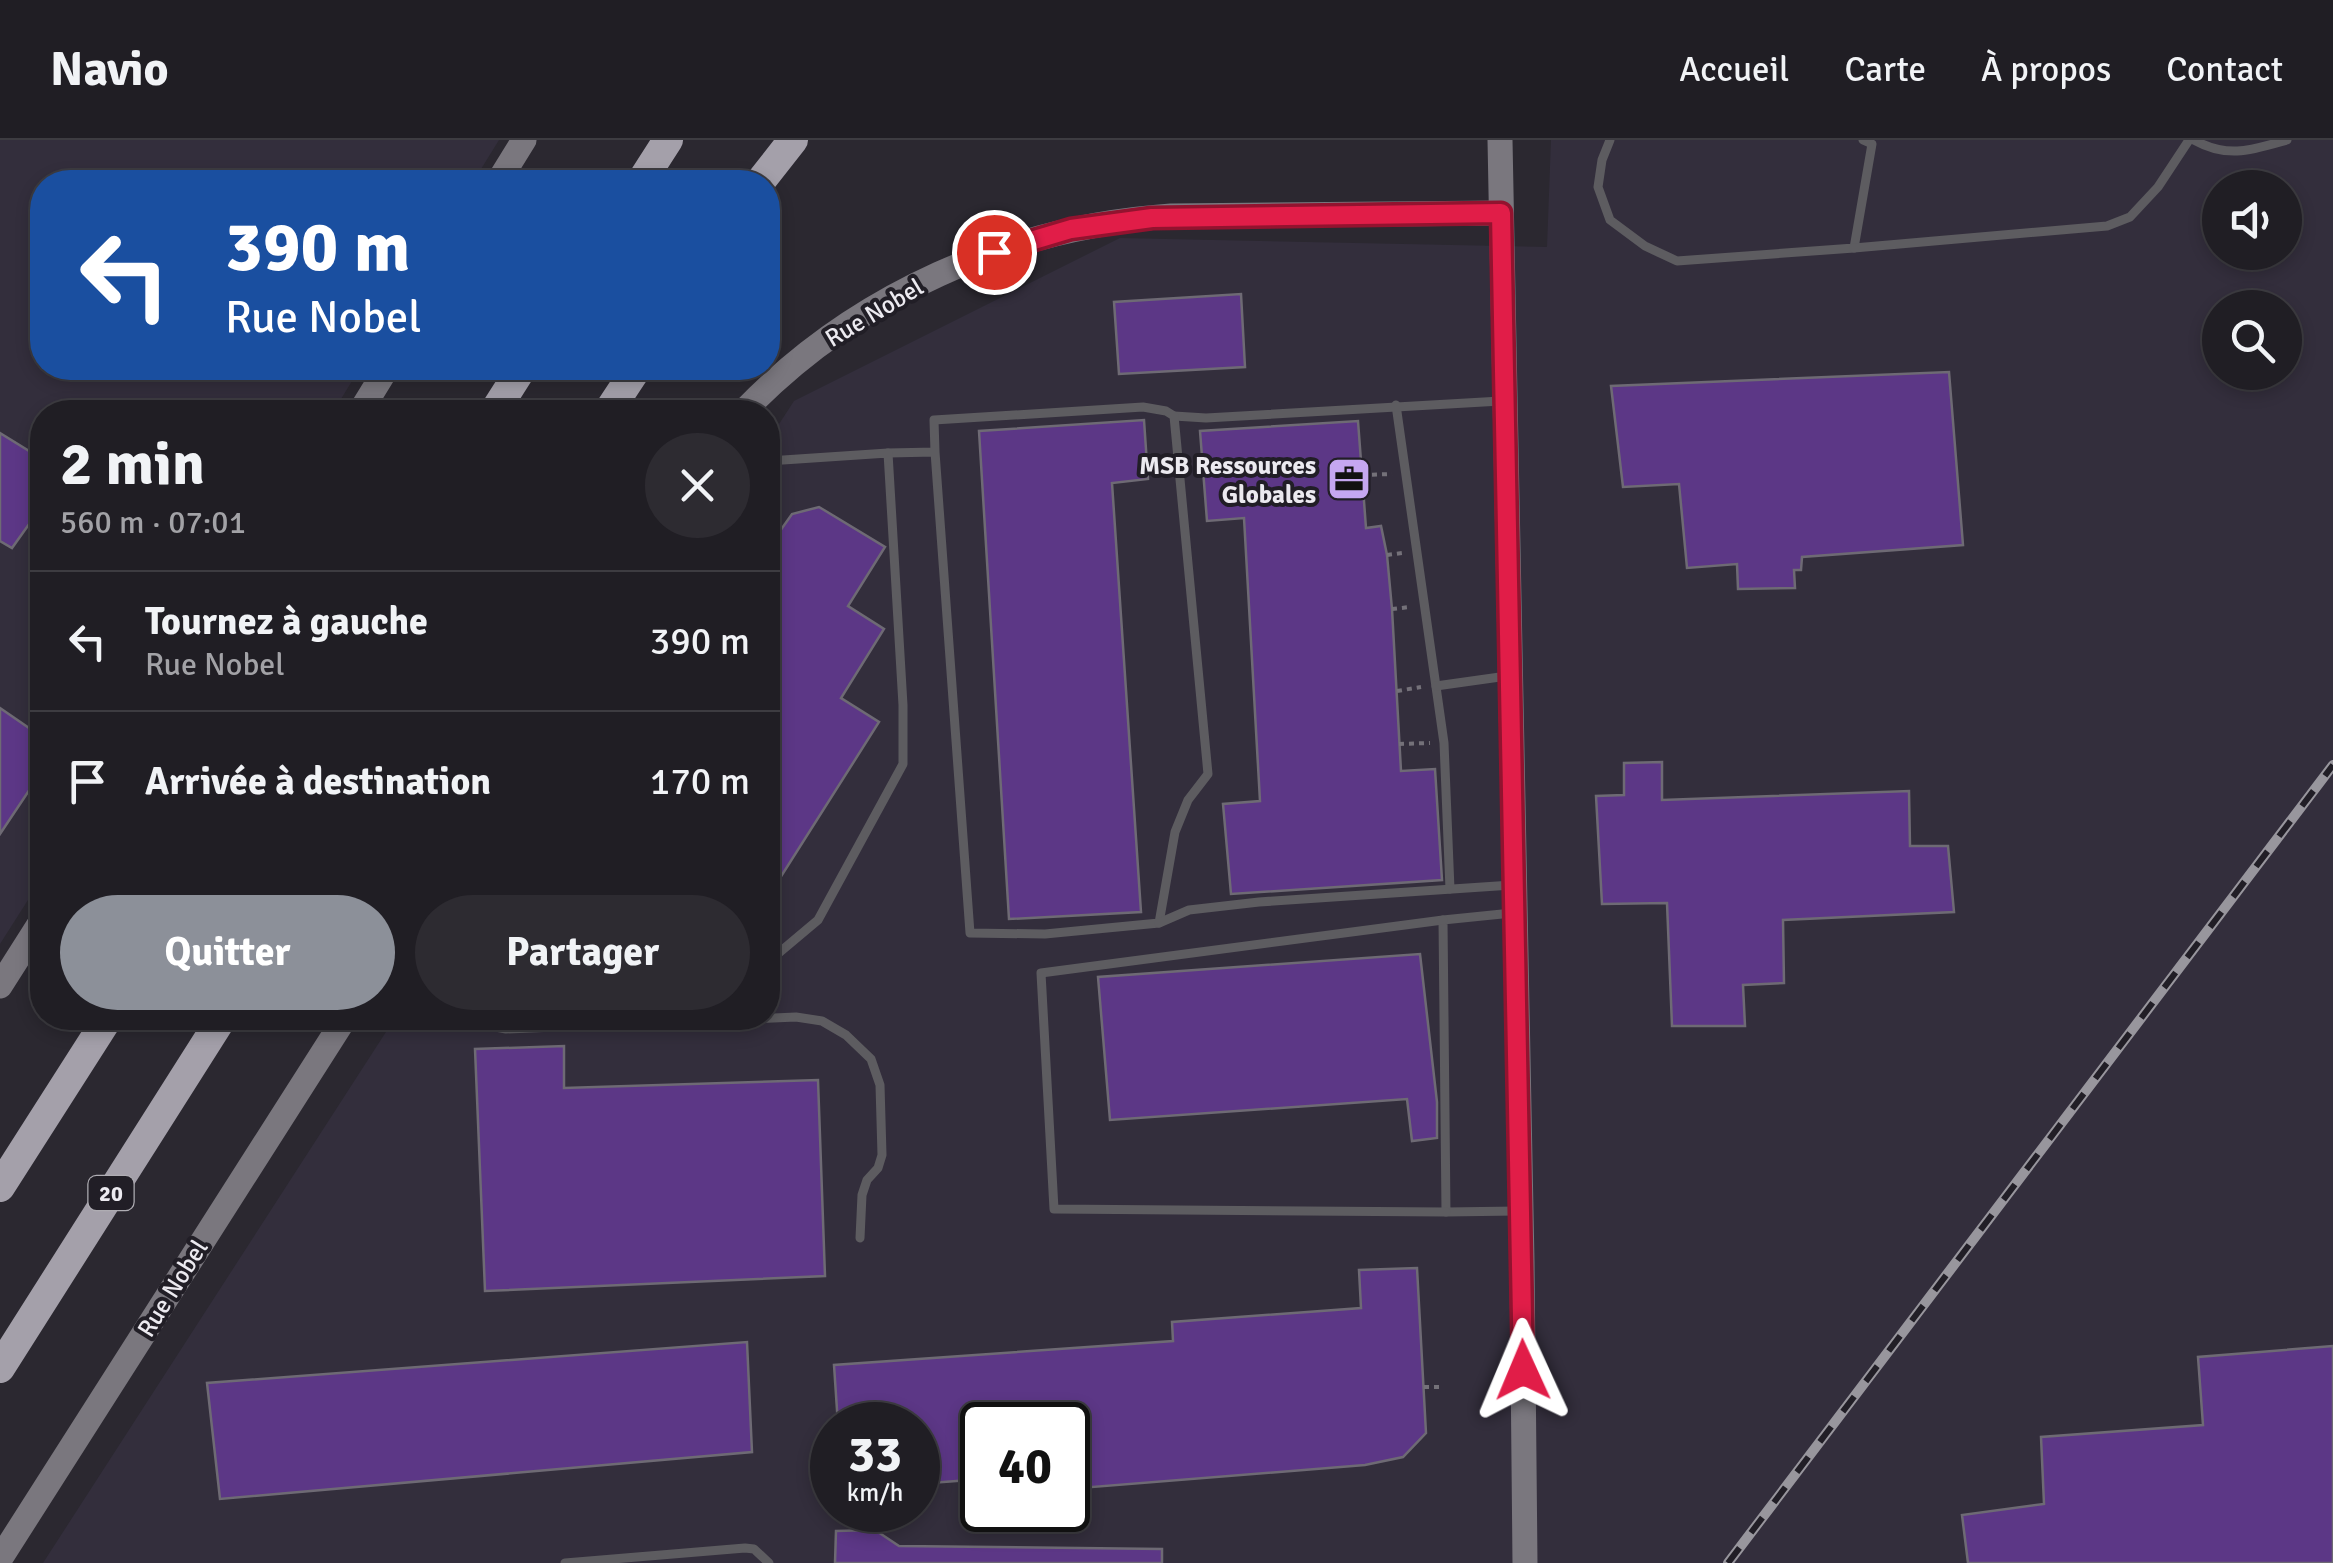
<!DOCTYPE html>
<html lang="fr">
<meta charset="utf-8">
<style>
body{margin:0;font-family:Signika,sans-serif;background:#2d2b31;color:#f1f3f6;height:100vh;display:flex;flex-direction:column;font-size:38px;white-space:nowrap}
*{box-sizing:border-box;margin:0}
p{font-size:32px;color:#a2a2a6}
.icon{flex:none;width:55px;height:55px;fill:none;stroke:currentColor;stroke-width:2;stroke-linecap:round;stroke-linejoin:round}
.map{position:relative;flex:1;overflow:hidden}
.sheet{position:absolute;left:30px;top:260px;width:750px;height:630px;display:flex;flex-direction:column;background:#201e24;border-radius:40px;box-shadow:0 5px 15px #0003,0 0 0 2px #3d3c41}
.sheet>*{flex:none}
.hud{position:absolute;left:30px;top:30px;width:750px;height:210px;border-radius:40px;box-shadow:0 5px 15px #0003,0 0 0 2px #3d3c41;background:#1a4fa0;color:#fff;overflow:hidden}
.tools{position:absolute;left:2202px;top:30px;display:grid;gap:20px}
.tools a{display:grid;place-items:center;width:100px;height:100px;border-radius:50%;background:#201e24;box-shadow:0 5px 15px #0003,0 0 0 2px #3d3c41;font-size:50px}
.speed{position:absolute;left:810px;top:1262px;display:flex;gap:20px;font-size:50px;font-weight:700;text-align:center}
.speed>*{display:grid;place-content:center;width:130px;height:130px;border-radius:50%;background:#201e24;box-shadow:0 5px 15px #0003,0 0 0 2px #3d3c41;line-height:1}
.speed small{font-size:25px;font-weight:400}
.speed .limit{border:5px solid #111;border-radius:15px;background:#fff;color:#111}
.pin{position:absolute;display:grid;place-items:center;width:85px;height:85px;color:#fff;margin:-42px;border:5px solid #fff;border-radius:50%;box-shadow:0 2px 10px #0007}
.me{position:absolute;width:110px;margin:-55px;rotate:359deg;stroke-linejoin:round;filter:drop-shadow(0 0 8px #0008)}
.turn{display:flex;align-items:center;gap:35px;height:210px;padding:0 30px;font-size:45px}
.turn .icon{width:130px;height:130px;stroke-width:2.5}
.turn b{display:block;font-size:70px;line-height:85px}
.round{display:grid;place-items:center;flex:none;width:105px;height:105px;border-radius:52px;background:#2d2b31}
.head{display:flex;align-items:center;justify-content:space-between;height:170px;padding:0 30px}
h1{font-size:60px;font-weight:700;line-height:75px}
.primary-button{display:flex;gap:20px;margin-top:auto;padding:20px 30px}
.primary-button a{flex:1;height:115px;border-radius:60px;background:#8c9099;color:#fff;font-size:40px;font-weight:700;line-height:115px;text-align:center}
.primary-button a+a{background:#2d2b31;color:#f1f3f6}
ul{padding:0;list-style:none}
li{display:flex;align-items:center;gap:30px;height:140px;padding:0 30px;border-top:2px solid #3d3c41}
li div{flex:1}
li b{display:block;font-size:38px}
li em{font-style:normal}
header{display:flex;align-items:center;gap:60px;box-sizing:border-box;height:140px;padding:0 50px;background:#201e24;border-bottom:2px solid #3d3c41}
header strong{font-size:48px}
nav{display:flex;gap:55px;margin-inline-start:auto;font-size:35px}
.map>svg:first-child{display:block}
</style>
<header>
<strong>Navio</strong>
<nav><a>Accueil</a><a>Carte</a><a>À propos</a><a>Contact</a></nav>
</header>
<div class="map">
<svg width="2333" height="1423" viewBox="0 0 2333 1423">
<rect width="100%" height="100%" fill="#2b2830"/>
<g fill="#332e3c" fill-rule="evenodd">
<path d="M0,0h499l-26,42h-431v186h318l-27,44h-291v466l-42,66z"/>
<path d="M1551,0h782v1423h-2290l352,-545h373v-577l26,-40 326,-163 427,9zM2220,48h65v64h-65zM2220,168h65v64h-65zM832,1285h86v85h-86zM982,1285h86v85h-86z"/>
</g>
<g fill="#5c3786" stroke="#6e6a74" stroke-width="2.5">
<path d="M1241,154l4,73 -126,7 -5,-72z"/>
<path d="M1949,232l14,173 -161,12 -1,13h-7l1,18 -57,1 -1,-25 -50,4 -8,-84 -56,3 -12,-101z"/>
<path d="M1144,280l4,59 -36,4 29,429 -132,7 -30,-488z"/>
<path d="M1358,281l8,107 15,-2 6,29 5,54 9,162 34,-2 7,111 -211,14 -8,-90 37,-3 -16,-283 -37,3 -7,-90z"/>
<path d="M0,293l42,26v47l-30,42 -12,-7z"/>
<path d="M819,367l66,40 -37,59 36,23 -43,69 38,24 -111,175v-349l24,-34z"/>
<path d="M0,568l42,29v34l-42,63z"/>
<path d="M1662,622v38l247,-9 1,55h38l6,66 -171,8 1,63 -41,2 2,41h-73l-5,-123 -65,1 -6,-108 28,-1v-32z"/>
<path d="M1420,814l17,148v36l-25,3 -5,-42 -297,21 -12,-143z"/>
<path d="M564,906v42l254,-8 7,196 -340,15 -10,-242z"/>
<path d="M1417,1128l9,165 -23,24 -38,8 -297,24v-64h-86v54l-64,5v-59h-80l-4,-60 339,-24 -1,-19 189,-14 -2,-38z"/>
<path d="M747,1202l5,110 -532,47 -13,-116z"/>
<path d="M2333,1206v217h-365l-6,-48 82,-11 -3,-67 162,-12 -5,-68z"/>
<path d="M875,1390l24,16 263,3v14h-327l1,-32z"/>
</g>
<g fill="none" stroke-linecap="round" stroke-linejoin="round">
<g stroke="#747179" stroke-width="4" stroke-dasharray="5 5" stroke-linecap="butt">
<path d="M1362,335l30,-1"/>
<path d="M41,369l1,2"/>
<path d="M1387,415l15,-2"/>
<path d="M31,417l11,-18"/>
<path d="M1392,469l18,-2"/>
<path d="M1397,551l24,-4"/>
<path d="M1399,604l31,-1"/>
<path d="M1424,1247h15"/>
</g>
<g stroke="#5d5c60" stroke-width="9">
<path d="M1610,0l-8,20 -4,27 12,33 35,26 32,15 177,-13 18,-104 -9,-4"/>
<path d="M2194,0c34,19 58,10 93,0"/>
<path d="M1854,108l253,-22 23,-9 28,-30 31,-47"/>
<path d="M1396,265l48,338 6,146"/>
<path d="M1174,276l32,2 295,-17"/>
<path d="M888,313l47,-1 35,481 75,1 114,-11 16,-91 13,-32 20,-26 -34,-358 -8,-5 -23,-4 -209,13 1,32"/>
<path d="M768,321l120,-8 15,252v59l-85,156 -50,42"/>
<path d="M1436,546l71,-10"/>
<path d="M1512,773l-69,7 3,292 71,-1"/>
<path d="M1443,780l-402,53 13,236 392,3"/>
<path d="M1159,783l30,-13 70,-8 253,-17"/>
<path d="M473,878l12,7 21,4 290,-12 26,4 24,14 25,24 9,26 2,70 -4,13 -11,12 -5,15 -2,43"/>
<path d="M565,1423l180,-15 9,1 15,14"/>
</g>
<g stroke="#7a777e" stroke-width="25">
<path d="M1500,0l22,1122 3,301"/>
<path d="M498,42l26,-42"/>
<path d="M360,272l27,-44"/>
<path d="M743,272c112,-117 267,-185 428,-196l330,-3"/>
<path d="M0,846l42,-66"/>
<path d="M0,1419l345,-541"/>
</g>
<g stroke="#a4a0aa" stroke-width="30">
<path d="M641,42l27,-42"/>
<path d="M760,42l33,-42"/>
<path d="M494,272l28,-44"/>
<path d="M608,272l29,-44"/>
<path d="M0,1047l108,-169"/>
<path d="M0,1228l222,-350"/>
</g>
<defs>
<path id="rail" d="M1728,1423l605,-798"/>
</defs>
<use href="#rail" stroke="#98969d" stroke-width="10"/>
<use href="#rail" stroke="#211e26" stroke-width="6" stroke-dasharray="19" stroke-linecap="butt"/>
</g>
<g fill="none" stroke-linecap="round" stroke-linejoin="round">
<defs>
<path id="route" d="M994,112l77,-23 81,-11 349,-5 22,1157"/>
</defs>
<use href="#route" stroke="#92132f" stroke-width="25"/>
<use href="#route" stroke="#e11d48" stroke-width="18"/>
</g>
<defs>
<symbol id="office-square" viewBox="-11 -11 22 22"><rect x="-9" y="-9" width="18" height="18" rx="4" fill="#c5a7f1" stroke="#211e26"/><path d="M-6-3h4V-5.5h4V-3h4V5H-6ZM-1-4.5V-3h2v-1.5ZM-6 0V1H6V0Z" fill="#111"/></symbol>
</defs>
<g fill-rule="evenodd">
<use href="#office-square" x="1324" y="314" width="50" height="50"/>
</g>
<g text-anchor="middle" stroke-width="8" stroke-linejoin="round" paint-order="stroke">
<rect fill="#211e26" stroke="#afadb3" stroke-width="2.5" x="88.5" y="1036" width="45" height="34" rx="8"/>
<g font-size="22" font-weight="bold" fill="#eceaf0">
<text x="111" y="1061">20</text>
</g>
<g font-size="25" fill="#eceaf0" stroke="#211e26">
<text transform="translate(874 172) rotate(-31)" y="9">Rue Nobel</text>
<text transform="translate(172 1148) rotate(-58)" y="9">Rue Nobel</text>
</g>
<g font-size="25" font-weight="bold" fill="#eceaf0" stroke="#211e26" text-anchor="end">
<text x="1316" y="334">MSB Ressources<tspan x="1316" dy="29">Globales</tspan></text>
</g>
</g>
</svg>
<div class="tools">
<a><svg class="icon" aria-label="sound" viewBox="0 0 24 24"><path d="M4 9h4l5-4v14l-5-4H4zM17 9q2 3 0 6"/></svg></a>
<a><svg class="icon" aria-label="search" viewBox="0 0 24 24"><circle cx="10" cy="10" r="6"/><path d="M15 15l6 6"/></svg></a>
</div>
<div class="speed"><div>33<small>km/h</small></div><div class="limit">40</div></div>
<div class="pin" style="left:994px;top:112px;background:#d93025"><svg class="icon" aria-label="arrive" viewBox="0 0 24 24"><path d="M6 21V4h12l-3 4 3 4H6"/></svg></div>
<svg class="me" style="left:1523px;top:1230px" viewBox="-20 -20 40 40"><path d="M0-17L14 15 0 8-14 15z" fill="#e11d48" stroke="#fff" stroke-width="4"/></svg>
<div class="hud">
<div class="turn"><svg class="icon" aria-label="left" viewBox="0 0 24 24"><path d="M17 20v-9H6M10 6l-5 5 5 5"/></svg><div><b>390 m</b>Rue Nobel</div></div>
</div>
<section class="sheet">
<div class="head"><div><h1>2 min</h1><p>560 m · 07:01</p></div><a class="round"><svg class="icon" aria-label="close" viewBox="0 0 24 24"><path d="M6 6l12 12M18 6L6 18"/></svg></a></div>
<ul>
<li><svg class="icon" aria-label="left" viewBox="0 0 24 24"><path d="M17 20v-9H6M10 6l-5 5 5 5"/></svg><div><b>Tournez à gauche</b><p>Rue Nobel</p></div><em>390 m</em></li>
<li><svg class="icon" aria-label="arrive" viewBox="0 0 24 24"><path d="M6 21V4h12l-3 4 3 4H6"/></svg><div><b>Arrivée à destination</b></div><em>170 m</em></li>
</ul>
<div class="primary-button"><a>Quitter</a><a>Partager</a></div>
</section>
</div>
